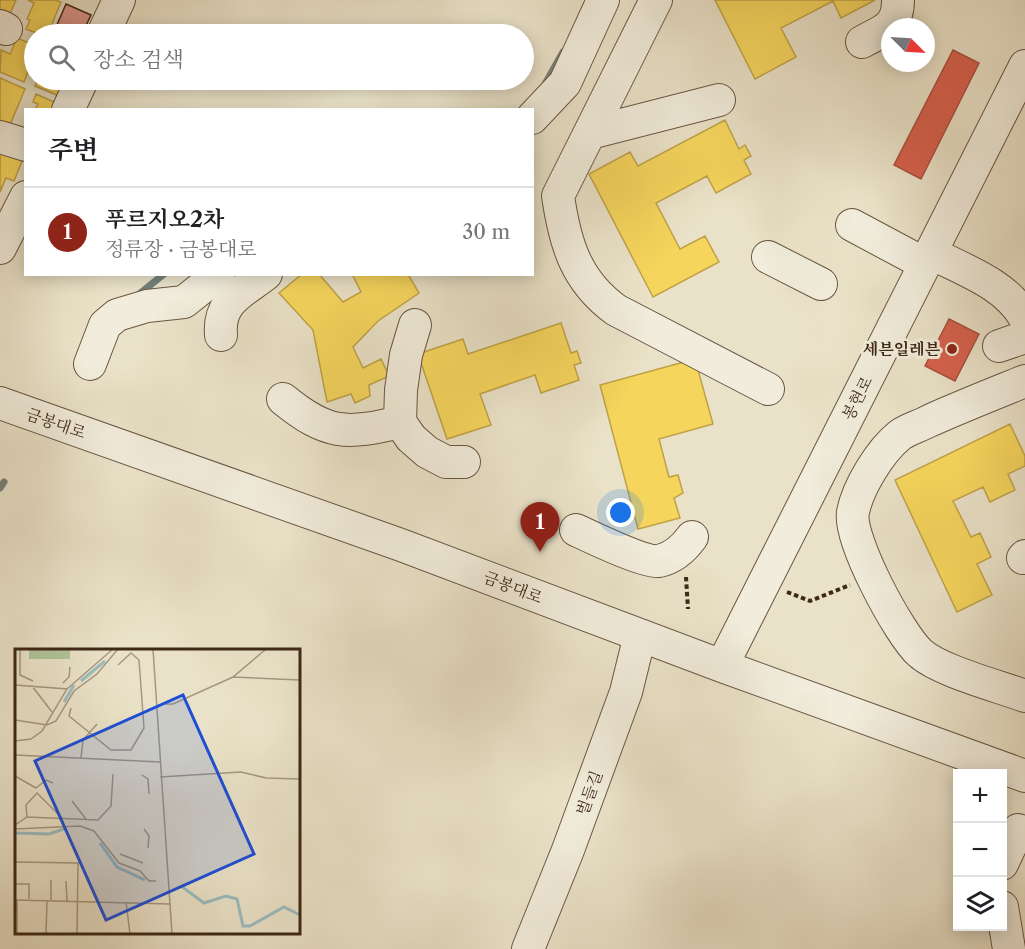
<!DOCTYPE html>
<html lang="ko">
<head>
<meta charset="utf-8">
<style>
	body { margin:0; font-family:"Libre Caslon Text","Noto Serif KR",serif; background:#f2f2f2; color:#202124 }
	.controls { position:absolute; right:18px; bottom:18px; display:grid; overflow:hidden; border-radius:0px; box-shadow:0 3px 15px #0003 }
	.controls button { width:54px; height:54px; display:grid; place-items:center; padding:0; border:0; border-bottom:2px solid #e0e0e0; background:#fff; color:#202124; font:30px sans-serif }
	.compass { position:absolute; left:881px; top:18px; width:54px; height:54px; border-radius:50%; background:#fff; box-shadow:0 3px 15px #0003; rotate:114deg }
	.you { position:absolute; left:621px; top:513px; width:21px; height:21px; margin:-15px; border:4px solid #fff; border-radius:50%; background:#1a73e8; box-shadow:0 0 0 9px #1a73e833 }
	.badge { display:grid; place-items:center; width:39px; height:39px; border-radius:50%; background:#8f2418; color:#fff; font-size:20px; font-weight:700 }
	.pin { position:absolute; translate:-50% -50px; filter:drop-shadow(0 2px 3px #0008) }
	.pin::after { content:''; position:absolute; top:32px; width:21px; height:18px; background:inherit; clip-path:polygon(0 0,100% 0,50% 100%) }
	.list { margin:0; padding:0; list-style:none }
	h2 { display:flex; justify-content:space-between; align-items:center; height:78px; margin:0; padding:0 24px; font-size:26px }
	h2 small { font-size:20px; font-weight:400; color:#757577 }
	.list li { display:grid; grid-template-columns:39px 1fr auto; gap:18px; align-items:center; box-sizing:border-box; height:90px; padding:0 24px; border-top:2px solid #e0e0e0 }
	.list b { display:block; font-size:22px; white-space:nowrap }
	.list p { margin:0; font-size:20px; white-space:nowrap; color:#757577 }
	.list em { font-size:20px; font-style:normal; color:#757577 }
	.icon { flex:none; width:33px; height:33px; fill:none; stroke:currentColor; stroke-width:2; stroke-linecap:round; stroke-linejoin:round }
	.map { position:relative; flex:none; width:1025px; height:949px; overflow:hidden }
	.search { position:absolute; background:#fff; box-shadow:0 3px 15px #0003; left:24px; top:24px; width:510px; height:66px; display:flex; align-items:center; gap:15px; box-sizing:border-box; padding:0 21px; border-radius:33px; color:#757577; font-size:22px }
	.panel { position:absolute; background:#fff; box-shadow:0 3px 15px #0003; left:24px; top:108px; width:510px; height:168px; border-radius:0px }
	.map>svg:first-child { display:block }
	.homes { fill:#f6d55c; stroke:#bfa147; stroke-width:1.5 }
	.shops { fill:#d6604d; stroke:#a84f3d; stroke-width:1.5 }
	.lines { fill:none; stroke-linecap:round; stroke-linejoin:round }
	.stream { stroke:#76817c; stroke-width:7 }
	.building { fill:#df978e; stroke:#3e2817; stroke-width:1.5 }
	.minor-casing { stroke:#695643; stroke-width:34 }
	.path { stroke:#3e2817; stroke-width:4; stroke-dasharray:4.5 3; stroke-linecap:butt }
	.minor { stroke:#f1ecdb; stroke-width:32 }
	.poi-dot { fill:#8f2418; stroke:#f1ecdb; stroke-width:2 }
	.labels { text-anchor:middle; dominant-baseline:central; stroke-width:6; stroke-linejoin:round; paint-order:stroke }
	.poi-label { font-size:16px; font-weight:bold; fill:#3e2817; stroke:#f1ecdb; text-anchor:end }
	.street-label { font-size:16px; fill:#3e2817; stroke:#f1ecdb }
	.inset-river { fill:none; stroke:#9bbcbf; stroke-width:3 }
	.inset-road { fill:none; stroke:#a59881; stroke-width:1.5 }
	.view { fill:#1d4ed8; fill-opacity:0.15; stroke:#1d4ed8; stroke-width:3 }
	.inset-edge { fill:none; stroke:#3e2817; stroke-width:3 }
</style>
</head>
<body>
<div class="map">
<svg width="1025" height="949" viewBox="0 0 1025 949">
	<rect width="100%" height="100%" fill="#eae2c8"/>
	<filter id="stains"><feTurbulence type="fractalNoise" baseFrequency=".00333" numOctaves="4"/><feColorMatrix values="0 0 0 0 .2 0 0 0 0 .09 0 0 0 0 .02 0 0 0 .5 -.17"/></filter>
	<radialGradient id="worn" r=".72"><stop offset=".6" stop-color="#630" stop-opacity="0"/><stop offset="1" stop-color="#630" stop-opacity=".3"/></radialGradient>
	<path class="homes" d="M 0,0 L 16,0 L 7,21 L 0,17 Z
		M 28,0 L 55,0 L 61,2 L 48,34 L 39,34 L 26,29 L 30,20 L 27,19 L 34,3 Z
		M 715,0 L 875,0 L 841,18 L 833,1 L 781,28 L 796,57 L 755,79 Z
		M 17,38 L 34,45 L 34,56 L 24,82 L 0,72 L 1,50 L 10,54 Z
		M 0,78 L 25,89 L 10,125 L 0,121 Z
		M 38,80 L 72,80 L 64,98 L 35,86 Z
		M 36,94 L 61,105 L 59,110 L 35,110 L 38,104 L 33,102 Z
		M 725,120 L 739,149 L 745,145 L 751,156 L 744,160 L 751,174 L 716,193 L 707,176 L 656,203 L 680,249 L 705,236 L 719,262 L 653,297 L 589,174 L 630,152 L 638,166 Z
		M 0,150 L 23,159 L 14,181 L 6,178 L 0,192 Z
		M 302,274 L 319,274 L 343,302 L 361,292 L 353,276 L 355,274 L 408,274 L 419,293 L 378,321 L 353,347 L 363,368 L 381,359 L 389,376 L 369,385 L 370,396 L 355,403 L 351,394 L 327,402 L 313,330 L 279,293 Z
		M 561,323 L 571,353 L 577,351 L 581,363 L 574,365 L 579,380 L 541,393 L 535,375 L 480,394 L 491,425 L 447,439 L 418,354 L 463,339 L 468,354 Z
		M 695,359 L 713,424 L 659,439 L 669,477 L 678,475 L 683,493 L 674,498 L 680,518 L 638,529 L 600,385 Z
		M 1010,424 L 1025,456 L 1025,466 L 1008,474 L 1015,490 L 990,502 L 983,487 L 953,501 L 971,537 L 980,533 L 991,557 L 977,564 L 992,595 L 957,612 L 895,480 Z"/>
	<path class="shops" d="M 953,50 L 979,63 L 921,179 L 894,165 Z
		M 949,319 L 979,334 L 955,381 L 925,366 Z"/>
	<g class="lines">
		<path class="stream" d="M 545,84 L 563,52
			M 138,295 L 164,274
			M 0,488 L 4,482"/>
	</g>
	<path class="building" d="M 66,4 L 91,15 L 82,34 L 53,34 Z"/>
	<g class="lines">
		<g class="minor-casing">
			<path id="minor" d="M 656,0 L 558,196 C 565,244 576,281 616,310 L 768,389
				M 0,26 L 6,29
				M 103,34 L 119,0
				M 862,42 C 883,30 898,28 898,0
				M 68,110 L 82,80
				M 532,118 L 565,83 L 603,0
				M 590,133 L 719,100
				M 0,137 L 26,145
				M 852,225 L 925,264
				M 0,248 L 26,197
				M 931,253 C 964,270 1006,284 1025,318
				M 768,257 L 821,284
				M 415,325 L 406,355 L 401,390 L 400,422 L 411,438 L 427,452 L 446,462 L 464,462
				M 221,335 C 218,301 242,293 266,274
				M 999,346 L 1025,337
				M 90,364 L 105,325 L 117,315 L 147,306 L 184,302 L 219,274
				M 1025,381 C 993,394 960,407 929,421 C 920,426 908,429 900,435 C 880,451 858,487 853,512 C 848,539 899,634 920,653 C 940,671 998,686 1025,696
				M 283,399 C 327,435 346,435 400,422
				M 0,403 L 401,545 L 722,666 L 1025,776
				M 576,530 C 591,537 645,563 659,561 C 673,558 684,548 692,537
				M 1023,558 L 1025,556
				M 722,666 L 1025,66
				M 1002,864 L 1018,830
				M 1002,907 L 1009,949
				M 528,949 L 568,850 L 626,692 L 640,635"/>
		</g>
		<path class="path" d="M 686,577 L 688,609
			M 787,592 L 810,601 L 850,585"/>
		<use href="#minor" class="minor"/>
	</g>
	<circle class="poi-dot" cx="952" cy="349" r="6"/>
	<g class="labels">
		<g class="poi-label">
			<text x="940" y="349">세븐일레븐</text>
		</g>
		<g class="street-label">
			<text transform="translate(857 398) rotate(-63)">봉현로</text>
			<text transform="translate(56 423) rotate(19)">금봉대로</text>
			<text transform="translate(513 587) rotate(21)">금봉대로</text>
			<text transform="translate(589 793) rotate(-70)">벌들길</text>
		</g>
	</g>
	<g transform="translate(15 649)">
		<rect width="285" height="285" fill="#eae2c8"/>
		<path d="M 14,0 L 55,0 L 55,10 L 14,10 Z" fill="#b1c49a"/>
		<path class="inset-river" d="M 66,32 L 90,12M 49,53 L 59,36M 0,184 L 34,185 L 49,180M 85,194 L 102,218 L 130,231M 166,237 L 189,254 L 211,247 L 222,250 L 228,277 L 235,277 L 269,258 L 285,266"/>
		<path class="inset-road" d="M 5,0 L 5,26 L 18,32M 138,0 L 157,285M 218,28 L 285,31M 48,34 L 54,28 L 55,18M 0,36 L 52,40 L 27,82 L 16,90 L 0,92M 17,37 L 37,63M 52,40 L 98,0M 150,55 L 158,55 L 218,28 L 251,0M 56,59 L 54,67 L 96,101 L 116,101 L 129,79 L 124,11 L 116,4 L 103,16M 0,71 L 32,76 L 41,72 L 59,42 L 82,25 L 103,0M 0,106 L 145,113M 66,109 L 68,91 L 82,75M 127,126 L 133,130 L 134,145M 0,127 L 21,139M 145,128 L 226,123 L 251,129 L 285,130M 21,139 L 31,131 L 38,134M 57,152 L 71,170M 12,168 L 11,156 L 22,144 L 47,169M 0,176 L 12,168 L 83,171 L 96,157 L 98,125M 0,180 L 65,177 L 79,182 L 104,214 L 125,222 L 134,232 L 141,232M 129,180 L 134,187 L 133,199M 105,205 L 128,214M 0,213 L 63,214 L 62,285M 36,231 L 36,251M 51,232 L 52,252M 0,235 L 14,235 L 14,250M 0,251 L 155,255M 2,251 L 2,285M 111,253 L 115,285M 31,285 L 32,251"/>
		<path class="view" d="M 168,46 L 239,205 L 91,271 L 20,112 Z"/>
		<rect width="285" height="285" class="inset-edge"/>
	</g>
	<rect width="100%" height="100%" filter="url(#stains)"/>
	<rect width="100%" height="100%" fill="url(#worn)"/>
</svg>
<div class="controls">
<button>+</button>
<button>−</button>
<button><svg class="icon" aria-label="layers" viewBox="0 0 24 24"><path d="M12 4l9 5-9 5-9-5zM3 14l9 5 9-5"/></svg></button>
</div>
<svg class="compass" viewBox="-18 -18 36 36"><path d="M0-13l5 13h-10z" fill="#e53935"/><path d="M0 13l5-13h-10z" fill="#757577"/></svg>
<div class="you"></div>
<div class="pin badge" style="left:540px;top:552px">1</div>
<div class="search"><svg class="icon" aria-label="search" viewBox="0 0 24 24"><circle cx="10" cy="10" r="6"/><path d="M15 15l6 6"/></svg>장소 검색</div>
<section class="panel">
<h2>주변<small></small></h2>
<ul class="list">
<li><span class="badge">1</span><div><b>푸르지오2차</b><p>정류장 · 금봉대로</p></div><em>30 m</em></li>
</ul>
</section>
</div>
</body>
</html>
